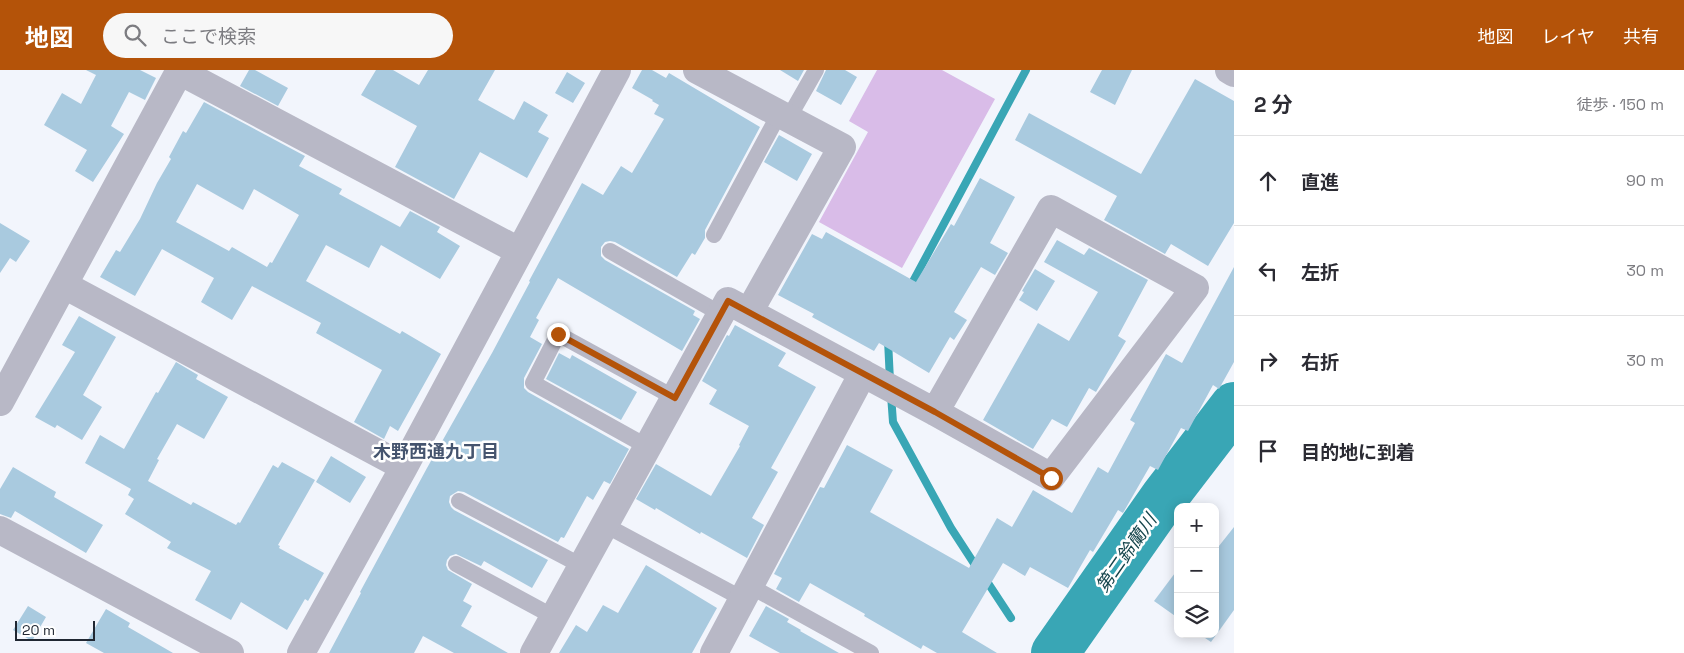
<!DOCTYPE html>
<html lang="ja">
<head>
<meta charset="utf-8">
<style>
	body { margin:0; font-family:"Space Grotesk","Noto Sans JP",sans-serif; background:#f7f7f7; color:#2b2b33 }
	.controls { position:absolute; right:15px; bottom:15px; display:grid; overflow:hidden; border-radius:10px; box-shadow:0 2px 12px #0003 }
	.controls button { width:45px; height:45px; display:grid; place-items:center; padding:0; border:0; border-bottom:1px solid #e1e1e2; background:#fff; color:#2b2b33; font:25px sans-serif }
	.scale { position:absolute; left:15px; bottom:12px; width:80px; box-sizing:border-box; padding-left:5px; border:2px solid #202732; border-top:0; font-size:14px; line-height:18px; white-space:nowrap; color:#202732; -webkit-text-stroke:4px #fff; paint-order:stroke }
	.stop { position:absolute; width:15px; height:15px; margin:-11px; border:4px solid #b45309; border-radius:50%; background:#fff }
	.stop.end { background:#b45309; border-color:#fff; box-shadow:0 1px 5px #0008 }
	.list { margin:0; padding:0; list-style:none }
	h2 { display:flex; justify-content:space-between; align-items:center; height:65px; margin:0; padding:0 20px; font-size:21px }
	h2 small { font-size:16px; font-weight:400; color:#7c7c81 }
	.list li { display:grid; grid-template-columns:32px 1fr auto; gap:15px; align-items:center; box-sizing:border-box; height:90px; padding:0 20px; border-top:1px solid #e1e1e2 }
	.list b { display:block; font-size:19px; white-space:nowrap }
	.list em { font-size:16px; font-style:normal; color:#7c7c81 }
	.icon { flex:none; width:28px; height:28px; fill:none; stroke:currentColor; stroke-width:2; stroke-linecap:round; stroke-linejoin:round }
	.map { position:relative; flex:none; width:1234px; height:583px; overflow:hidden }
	header { display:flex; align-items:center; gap:30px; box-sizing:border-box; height:70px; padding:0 25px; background:#b45309; color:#fff }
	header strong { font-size:24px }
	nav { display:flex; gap:28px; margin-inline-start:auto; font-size:18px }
	.search { width:350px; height:45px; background:#f7f7f7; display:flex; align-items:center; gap:12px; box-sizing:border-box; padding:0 18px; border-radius:28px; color:#7c7c81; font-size:19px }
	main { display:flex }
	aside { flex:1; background:#fff }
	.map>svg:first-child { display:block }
	.green { fill:#d9bce8 }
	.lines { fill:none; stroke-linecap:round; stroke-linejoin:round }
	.stream { stroke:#39a6b5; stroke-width:8 }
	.river { stroke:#39a6b5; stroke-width:48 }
	.building { fill:#a9cadf; fill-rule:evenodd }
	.service { stroke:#b8b8c6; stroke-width:16 }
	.minor { stroke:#b8b8c6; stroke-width:28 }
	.route { stroke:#b45309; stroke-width:6 }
	.labels { text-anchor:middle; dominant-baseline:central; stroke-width:5; stroke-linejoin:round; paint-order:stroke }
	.neighbourhood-label { font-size:18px; font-weight:bold; fill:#45546e; stroke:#fff }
	.water-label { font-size:18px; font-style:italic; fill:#15454c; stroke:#fff }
</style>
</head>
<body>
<header>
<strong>地図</strong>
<div class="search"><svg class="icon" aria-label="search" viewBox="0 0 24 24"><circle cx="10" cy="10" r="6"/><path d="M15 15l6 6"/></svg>ここで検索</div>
<nav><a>地図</a><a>レイヤ</a><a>共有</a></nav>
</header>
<main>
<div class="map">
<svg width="1234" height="583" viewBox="0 0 1234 583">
	<rect width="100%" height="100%" fill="#f2f5fc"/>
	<path class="green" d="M 877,0 L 942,0 L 995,29 L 902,198 L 819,152 L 868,62 L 849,51 Z"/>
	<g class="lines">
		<path class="stream" d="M 909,219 L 1026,0
			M 888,270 L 890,311
			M 891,325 L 893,352 L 951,458 L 977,498
			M 984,507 L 1011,548
			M 1044,579 L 1052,583"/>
		<path class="river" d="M 1055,583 L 1165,426 L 1234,336"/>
	</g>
	<path class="building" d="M 86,0 L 140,0 L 156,8 L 145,30 L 129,22 L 111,56 L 124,64 L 93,112 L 75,101 L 87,80 L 44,55 L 62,23 L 81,34 L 96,5 Z
		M 249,0 L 255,0 L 288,18 L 278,36 L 240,16 Z
		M 376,0 L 393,0 L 419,15 L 428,0 L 495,0 L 478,30 L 514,50 L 524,31 L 548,45 L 538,62 L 549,68 L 527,108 L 480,82 L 454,129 L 395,97 L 417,56 L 361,25 Z
		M 642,0 L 652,0 L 666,8 L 669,3 L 760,57 L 705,160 L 705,168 L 695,185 L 692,183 L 677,207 L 615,172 L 610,171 L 605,172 L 601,177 L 601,186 L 605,190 L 695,241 L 693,245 L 700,249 L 682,281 L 558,208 L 536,248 L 539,250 L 530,267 L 542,274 L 524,308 L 524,318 L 528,322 L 629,379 L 610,414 L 604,411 L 593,430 L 587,426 L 564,468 L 561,467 L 558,472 L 464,422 L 458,421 L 450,426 L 449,432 L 451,437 L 454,440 L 548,490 L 532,518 L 484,491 L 481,496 L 456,484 L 450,486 L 447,490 L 446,495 L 448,500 L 472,514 L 463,531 L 472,536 L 461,556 L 508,583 L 454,583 L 423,566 L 414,583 L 329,583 L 361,523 L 360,522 L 427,398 L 492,283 L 530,212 L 529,211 L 582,113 L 603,125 L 621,96 L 632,103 L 664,49 L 654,44 L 659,35 L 652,31 L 653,30 L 632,18 Z
		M 780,0 L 804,0 L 798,11 Z
		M 826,0 L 845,0 L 857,7 L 841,35 L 816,21 Z
		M 1102,0 L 1132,0 L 1115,35 L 1090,22 Z
		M 567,2 L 585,13 L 573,33 L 555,23 Z
		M 1195,9 L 1234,31 L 1234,153 L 1208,196 L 1171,174 L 1165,184 L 1104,150 L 1117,126 L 1015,70 L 1029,43 L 1141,104 Z
		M 204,32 L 305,86 L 299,96 L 342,119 L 339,124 L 400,157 L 410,141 L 440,157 L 437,162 L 460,176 L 440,209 L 381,175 L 369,198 L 326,175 L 306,211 L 400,264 L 402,261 L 441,284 L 398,361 L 390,356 L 384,369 L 354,352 L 382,300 L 316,263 L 321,253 L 252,216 L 232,250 L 201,232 L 214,208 L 162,179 L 135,226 L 100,207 L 116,180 L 120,182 L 140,149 L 157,113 L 171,89 L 169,87 L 183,61 L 186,63 ZM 197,114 L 243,140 L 254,119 L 299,145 L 272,193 L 270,192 L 267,197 L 232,177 L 229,181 L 176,152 Z
		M 779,65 L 812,84 L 797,111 L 764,92 Z
		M 980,108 L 1015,127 L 990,173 L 1008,183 L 995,205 L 981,197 L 954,242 L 967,250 L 954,270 L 950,267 L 929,303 L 879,273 L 874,281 L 812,247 L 814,244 L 778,225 L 812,164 L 822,169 L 826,162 L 916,212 L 951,154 L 954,156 Z
		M 0,153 L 30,171 L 16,192 L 10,188 L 0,203 Z
		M 1057,170 L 1084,185 L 1089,178 L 1148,210 L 1118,266 L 1126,271 L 1096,322 L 1089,318 L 1067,357 L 1052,349 L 1033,379 L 983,350 L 1038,253 L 1069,271 L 1098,222 L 1044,192 Z
		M 1234,197 L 1234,292 L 1219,319 L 1213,315 L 1188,361 L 1181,358 L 1158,400 L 1150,396 L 1123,443 L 1118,440 L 1093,482 L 1090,480 L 1068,518 L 1030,497 L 1025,506 L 1003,493 L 962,562 L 997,583 L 937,583 L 923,575 L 921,579 L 864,546 L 865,544 L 810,513 L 799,532 L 776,519 L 782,508 L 774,504 L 820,417 L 824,418 L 847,375 L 893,400 L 870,442 L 969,498 L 997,448 L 1012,457 L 1033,420 L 1072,443 L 1098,397 L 1108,403 L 1135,353 L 1130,350 L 1166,284 L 1182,293 Z
		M 1035,199 L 1055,211 L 1037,241 L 1019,230 L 1024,222 L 1022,221 Z
		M 79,246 L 116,267 L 83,325 L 102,337 L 82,370 L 57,355 L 55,358 L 35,347 L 75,282 L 62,275 Z
		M 735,255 L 786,283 L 778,296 L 816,317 L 771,398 L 778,402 L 752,448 L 764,455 L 747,488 L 701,462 L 700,464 L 656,438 L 655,440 L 636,429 L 656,394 L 711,426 L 740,376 L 739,375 L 749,356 L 709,334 L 717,320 L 702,311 L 727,265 L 729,266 Z
		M 559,283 L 570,289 L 572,285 L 637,322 L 621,350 L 546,309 Z
		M 176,292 L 198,305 L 196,309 L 228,327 L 204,369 L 177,354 L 157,389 L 159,390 L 148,411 L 191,435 L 193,432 L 236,455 L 238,452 L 240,453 L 273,395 L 278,398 L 282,392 L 315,410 L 278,475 L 280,476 L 279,478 L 324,503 L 308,531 L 305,529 L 287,560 L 241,532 L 231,550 L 195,530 L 211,501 L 167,478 L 171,472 L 125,444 L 134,429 L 128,425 L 131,419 L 85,393 L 100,365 L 124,379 L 156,322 L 158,323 Z
		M 331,386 L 366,407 L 350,433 L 316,412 Z
		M 13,397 L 56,422 L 54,427 L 103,455 L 86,483 L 15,441 L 11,448 L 0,444 L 0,419 Z
		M 1234,457 L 1234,540 L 1211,572 L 1199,564 L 1215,564 L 1215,481 Z
		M 646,495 L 717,538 L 692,583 L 559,583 L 576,555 L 587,562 L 603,535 L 618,543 Z
		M 1178,499 L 1178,548 L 1154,531 Z
		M 28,536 L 46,547 L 32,571 L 13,560 Z
		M 766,536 L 789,549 L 787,552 L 801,560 L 800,561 L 839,583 L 780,583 L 749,566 Z
		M 106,539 L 130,553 L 128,557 L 173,583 L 104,583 L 86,573 Z"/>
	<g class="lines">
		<path class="service" d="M 788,49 L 816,0
			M 714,165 L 779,44
			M 610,181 L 721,244
			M 648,377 L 533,313 L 558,264 L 675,328
			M 459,431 L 582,496
			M 605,455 L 743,529
			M 456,494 L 554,547
			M 750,516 L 871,583"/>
		<path class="minor" d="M 697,0 L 842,77 L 749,242
			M 1229,0 L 1234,3
			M 179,1 L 519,181
			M 64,215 L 404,397
			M 0,332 L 180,0
			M 0,460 L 230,583
			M 301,583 L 404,397 L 617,0
			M 534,583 L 728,231 L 935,342 L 1051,407 L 1195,218 L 1051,139 L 935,342
			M 714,583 L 863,303"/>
	</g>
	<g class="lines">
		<path class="route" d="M 558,264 L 675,328 L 728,231 L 935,342 L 1051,408"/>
	</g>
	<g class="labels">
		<g class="neighbourhood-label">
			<text x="436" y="381">木野西通九丁目</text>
		</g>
		<g class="water-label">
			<text transform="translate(1126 483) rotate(-55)">第二鈴蘭川</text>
		</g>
	</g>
</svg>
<div class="controls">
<button>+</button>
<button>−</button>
<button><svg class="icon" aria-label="layers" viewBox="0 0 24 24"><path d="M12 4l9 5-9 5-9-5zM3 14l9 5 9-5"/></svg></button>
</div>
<div class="scale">20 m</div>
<div class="stop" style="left:1051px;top:408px"></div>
<div class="stop end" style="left:558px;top:264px"></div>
</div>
<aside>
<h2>2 分<small>徒歩 · 150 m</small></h2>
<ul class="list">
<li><svg class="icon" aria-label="ahead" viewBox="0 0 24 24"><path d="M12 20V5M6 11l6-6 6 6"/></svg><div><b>直進</b></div><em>90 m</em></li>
<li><svg class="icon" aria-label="left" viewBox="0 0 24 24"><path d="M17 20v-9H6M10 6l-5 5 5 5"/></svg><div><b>左折</b></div><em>30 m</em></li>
<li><svg class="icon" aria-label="right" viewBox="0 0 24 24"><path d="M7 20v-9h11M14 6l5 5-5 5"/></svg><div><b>右折</b></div><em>30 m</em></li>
<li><svg class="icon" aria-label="arrive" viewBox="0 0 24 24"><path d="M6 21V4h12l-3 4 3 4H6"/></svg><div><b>目的地に到着</b></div></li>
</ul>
</aside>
</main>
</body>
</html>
